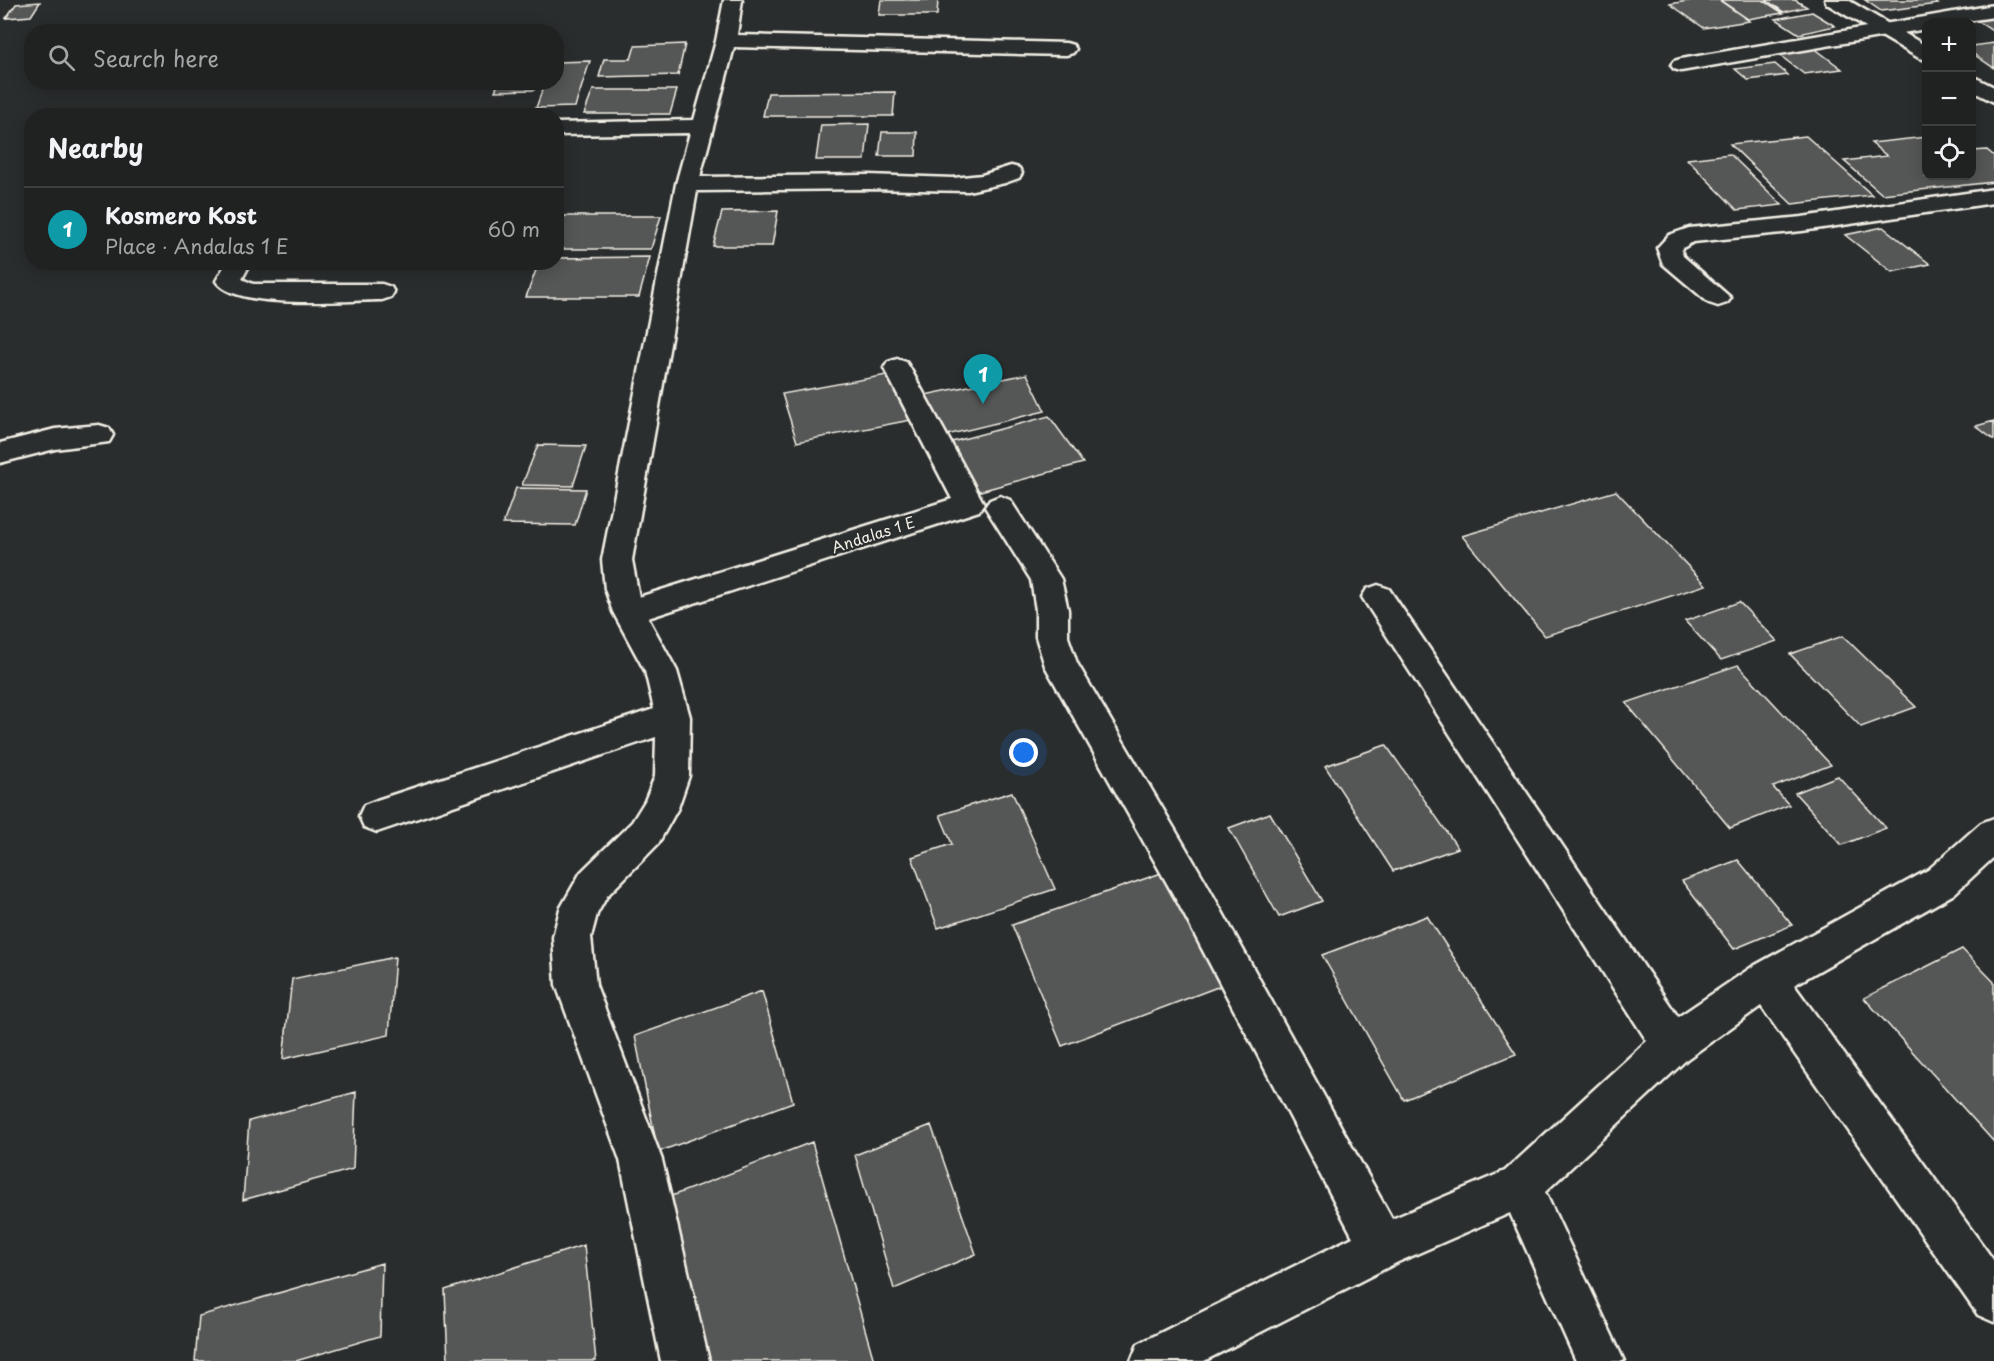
<!DOCTYPE html>
<html lang="en">
<head>
<meta charset="utf-8">
<style>
	body { margin:0; font-family:"Playpen Sans",sans-serif; background:#282a2a; color:#f1f3f6 }
	.controls { position:absolute; right:18px; top:18px; display:grid; overflow:hidden; border-radius:12px; box-shadow:0 3px 15px #0003 }
	.controls button { width:54px; height:54px; display:grid; place-items:center; padding:0; border:0; border-bottom:2px solid #3d3f40; background:#202222; color:#f1f3f6; font:30px sans-serif }
	.you { position:absolute; left:1024px; top:753px; width:21px; height:21px; margin:-15px; border:4px solid #fff; border-radius:50%; background:#1a73e8; box-shadow:0 0 0 9px #1a73e833 }
	.badge { display:grid; place-items:center; width:39px; height:39px; border-radius:50%; background:#8c9099; color:#fff; font-size:20px; font-weight:700 }
	.pin { position:absolute; translate:-50% -50px; filter:drop-shadow(0 2px 3px #0008) }
	.pin::after { content:''; position:absolute; top:32px; width:21px; height:18px; background:inherit; clip-path:polygon(0 0,100% 0,50% 100%) }
	.list { margin:0; padding:0; list-style:none }
	h2 { display:flex; justify-content:space-between; align-items:center; height:78px; margin:0; padding:0 24px; font-size:26px }
	h2 small { font-size:20px; font-weight:400; color:#a2a4a5 }
	.list li { display:grid; grid-template-columns:39px 1fr auto; gap:18px; align-items:center; box-sizing:border-box; height:84px; padding:0 24px; border-top:2px solid #3d3f40 }
	.list b { display:block; font-size:22px; white-space:nowrap }
	.list p { margin:0; font-size:20px; white-space:nowrap; color:#a2a4a5 }
	.list em { font-size:20px; font-style:normal; color:#a2a4a5 }
	.icon { flex:none; width:33px; height:33px; fill:none; stroke:currentColor; stroke-width:2; stroke-linecap:round; stroke-linejoin:round }
	.map { position:relative; flex:none; width:1994px; height:1361px; overflow:hidden }
	.search { position:absolute; background:#202222; box-shadow:0 3px 15px #0003; left:24px; top:24px; width:540px; height:66px; display:flex; align-items:center; gap:15px; box-sizing:border-box; padding:0 21px; border-radius:24px; color:#a2a4a5; font-size:22px }
	.panel { position:absolute; background:#202222; box-shadow:0 3px 15px #0003; left:24px; top:108px; width:540px; height:162px; border-radius:24px }
	.map>svg:first-child { display:block }
	.building { fill:#555756; stroke:#f4f1e8; stroke-width:1.5 }
	.lines { fill:none; stroke-linecap:round; stroke-linejoin:round }
	.minor-casing { stroke:#f4f1e8; stroke-width:5 }
	.major-casing { stroke:#f4f1e8; stroke-width:5 }
	.minor { fill:#2a2d2e; fill-rule:evenodd }
	.major { fill:#2a2d2e; fill-rule:evenodd }
	.labels { text-anchor:middle; dominant-baseline:central; stroke-width:4.5; stroke-linejoin:round; paint-order:stroke }
	.street-label { font-size:15px; fill:#f4f1e8; stroke:#2a2d2e }
</style>
</head>
<body>
<div class="map">
<svg width="1994" height="1361" viewBox="0 0 1994 1361">
	<rect width="100%" height="100%" fill="#2a2d2e"/>
	<filter id="ink" filterUnits="userSpaceOnUse"><feTurbulence type="fractalNoise" baseFrequency=".0167" numOctaves="2"/><feDisplacementMap in="SourceGraphic" scale="12" xChannelSelector="R" yChannelSelector="G"/><feConvolveMatrix kernelMatrix="1 2 1 2 8 2 1 2 1" color-interpolation-filters="sRGB"/></filter>
	<g filter="url(#ink)">
		<path class="building" d="M 881,0 L 938,0 L 937,15 L 879,15 Z
			M 1693,0 L 1719,0 L 1749,21 L 1704,28 L 1670,4 Z
			M 1720,0 L 1763,0 L 1783,13 L 1748,19 Z
			M 1766,0 L 1795,0 L 1807,7 L 1784,12 Z
			M 1865,0 L 1932,0 L 1938,4 L 1881,11 Z
			M 40,2 L 31,16 L 6,18 L 16,4 Z
			M 1812,12 L 1835,26 L 1799,34 L 1776,19 Z
			M 1994,15 L 1994,32 L 1973,18 Z
			M 1994,43 L 1994,68 L 1972,53 L 1972,46 Z
			M 685,44 L 678,75 L 599,77 L 604,59 L 631,59 L 635,46 Z
			M 1810,45 L 1842,69 L 1804,74 L 1773,50 Z
			M 590,61 L 575,107 L 536,108 L 545,82 L 556,82 L 556,62 Z
			M 1775,64 L 1788,75 L 1748,80 L 1735,69 Z
			M 499,82 L 537,82 L 534,90 L 495,91 Z
			M 593,90 L 677,90 L 670,114 L 584,114 Z
			M 895,92 L 893,116 L 763,116 L 768,93 Z
			M 869,124 L 865,160 L 816,160 L 821,125 Z
			M 882,132 L 917,132 L 916,156 L 879,156 Z
			M 1806,136 L 1872,195 L 1792,204 L 1730,144 Z
			M 1926,137 L 1926,176 L 1972,176 L 1972,151 L 1987,150 L 1994,156 L 1994,182 L 1882,194 L 1844,161 L 1887,156 L 1871,143 Z
			M 1730,154 L 1782,205 L 1737,210 L 1687,159 Z
			M 778,211 L 772,246 L 713,246 L 722,212 Z
			M 557,216 L 661,216 L 651,249 L 556,249 Z
			M 1883,227 L 1930,264 L 1892,272 L 1845,235 Z
			M 650,257 L 639,297 L 526,297 L 539,262 L 556,262 L 556,258 Z
			M 892,374 L 911,420 L 797,442 L 782,394 Z
			M 1027,374 L 1045,411 L 943,436 L 920,396 Z
			M 1049,416 L 1083,463 L 973,493 L 948,443 Z
			M 1994,421 L 1994,440 L 1976,426 Z
			M 538,445 L 586,446 L 573,486 L 522,485 Z
			M 516,488 L 586,489 L 575,525 L 503,524 Z
			M 1616,491 L 1706,585 L 1545,636 L 1462,536 Z
			M 1739,602 L 1777,641 L 1721,660 L 1685,621 Z
			M 1843,636 L 1916,707 L 1861,727 L 1790,654 Z
			M 1738,665 L 1831,765 L 1773,787 L 1789,805 L 1730,828 L 1626,703 Z
			M 1386,745 L 1458,848 L 1393,871 L 1325,766 Z
			M 1838,776 L 1886,828 L 1842,845 L 1795,793 Z
			M 1012,792 L 1055,889 L 938,928 L 912,857 L 952,844 L 940,815 Z
			M 1270,813 L 1322,901 L 1279,917 L 1229,828 Z
			M 1738,860 L 1792,925 L 1734,949 L 1682,881 Z
			M 1170,870 L 1228,983 L 1062,1046 L 1012,925 Z
			M 1427,916 L 1516,1054 L 1404,1100 L 1322,955 Z
			M 1962,949 L 1994,982 L 1994,1142 L 1864,998 Z
			M 395,957 L 389,1035 L 283,1059 L 292,979 Z
			M 762,991 L 793,1102 L 658,1152 L 635,1036 Z
			M 356,1092 L 353,1169 L 243,1200 L 249,1121 Z
			M 931,1125 L 976,1254 L 894,1289 L 855,1155 Z
			M 812,1142 L 874,1361 L 693,1361 L 661,1200 Z
			M 584,1245 L 596,1361 L 448,1361 L 445,1290 Z
			M 382,1263 L 380,1336 L 296,1361 L 195,1361 L 199,1316 Z"/>
		<g class="lines">
			<g class="minor-casing">
				<path id="minor" d="M 724,0 L 742,0 L 737,35 L 1066,43 L 1073,45 L 1076,49 L 1073,53 L 1066,55 L 734,47 L 700,177 L 868,175 L 953,178 L 982,175 L 1011,166 L 1019,168 L 1022,173 L 1019,178 L 1005,183 L 968,191 L 868,189 L 697,191 L 632,560 L 639,597 L 952,499 L 884,368 L 888,362 L 897,359 L 906,362 L 910,368 L 984,504 L 979,511 L 648,618 L 677,671 L 690,717 L 689,776 L 678,808 L 658,844 L 607,896 L 597,914 L 591,937 L 596,985 L 662,1160 L 709,1361 L 661,1361 L 620,1160 L 556,985 L 553,937 L 560,909 L 581,872 L 632,822 L 645,801 L 655,776 L 656,737 L 377,832 L 364,827 L 359,816 L 364,805 L 377,800 L 654,709 L 645,671 L 613,612 L 605,589 L 602,560 L 676,184 L 690,133 L 556,135 L 556,123 L 694,120 L 716,41 Z
					M 1994,5 L 1994,17 L 1960,22 L 1926,22 L 1926,29 L 1681,71 L 1674,69 L 1671,65 L 1674,61 L 1681,59 Z
					M 1994,189 L 1994,203 L 1802,231 L 1693,242 L 1681,249 L 1683,256 L 1731,298 L 1727,303 L 1718,306 L 1709,303 L 1663,264 L 1657,248 L 1669,235 L 1689,228 L 1802,217 Z
					M 227,262 L 251,262 L 242,279 L 253,284 L 382,284 L 391,287 L 394,292 L 391,297 L 382,300 C 347,300 236,311 216,281 Z
					M 99,425 L 109,428 L 113,435 L 109,442 L 55,449 L 0,463 L 0,443 L 55,429 Z
					M 1000,496 L 1010,500 L 1061,579 L 1068,610 L 1068,637 L 1077,663 L 1204,879 L 1392,1219 L 1505,1171 L 1647,1041 L 1367,605 L 1362,597 L 1367,589 L 1378,585 L 1389,589 L 1678,1017 L 1752,967 L 1928,870 L 1981,823 L 1994,818 L 1994,857 L 1954,894 L 1794,985 L 1994,1261 L 1994,1322 L 1978,1315 L 1761,1006 L 1687,1059 L 1545,1192 L 1624,1361 L 1576,1361 L 1510,1213 L 1398,1262 L 1204,1361 L 1131,1361 L 1138,1344 L 1353,1237 L 1178,903 L 1045,666 L 1036,637 L 1036,610 L 1031,580 L 985,507 L 990,500 Z"/>
			</g>
			<g class="major-casing">
				<path id="major" d="M 1825,0 L 1848,0 L 1926,46 L 1926,60 L 1919,58 L 1827,4 Z
					M 1972,76 L 1994,87 L 1994,102 L 1972,91 Z"/>
			</g>
			<use href="#minor" class="minor"/>
			<use href="#major" class="major"/>
		</g>
	</g>
	<g class="labels">
		<g class="street-label">
			<text transform="translate(873 534) rotate(-18)">Andalas 1 E</text>
		</g>
	</g>
</svg>
<div class="controls">
<button>+</button>
<button>−</button>
<button><svg class="icon" aria-label="locate" viewBox="0 0 24 24"><circle cx="12" cy="12" r="6"/><path d="M12 2v4M12 18v4M2 12h4M18 12h4"/></svg></button>
</div>
<div class="you"></div>
<div class="pin badge" style="left:983px;top:404px;background:#0f9aa8">1</div>
<div class="search"><svg class="icon" aria-label="search" viewBox="0 0 24 24"><circle cx="10" cy="10" r="6"/><path d="M15 15l6 6"/></svg>Search here</div>
<section class="panel">
<h2>Nearby<small></small></h2>
<ul class="list">
<li><span class="badge" style="background:#0f9aa8">1</span><div><b>Kosmero Kost</b><p>Place · Andalas 1 E</p></div><em>60 m</em></li>
</ul>
</section>
</div>
</body>
</html>
